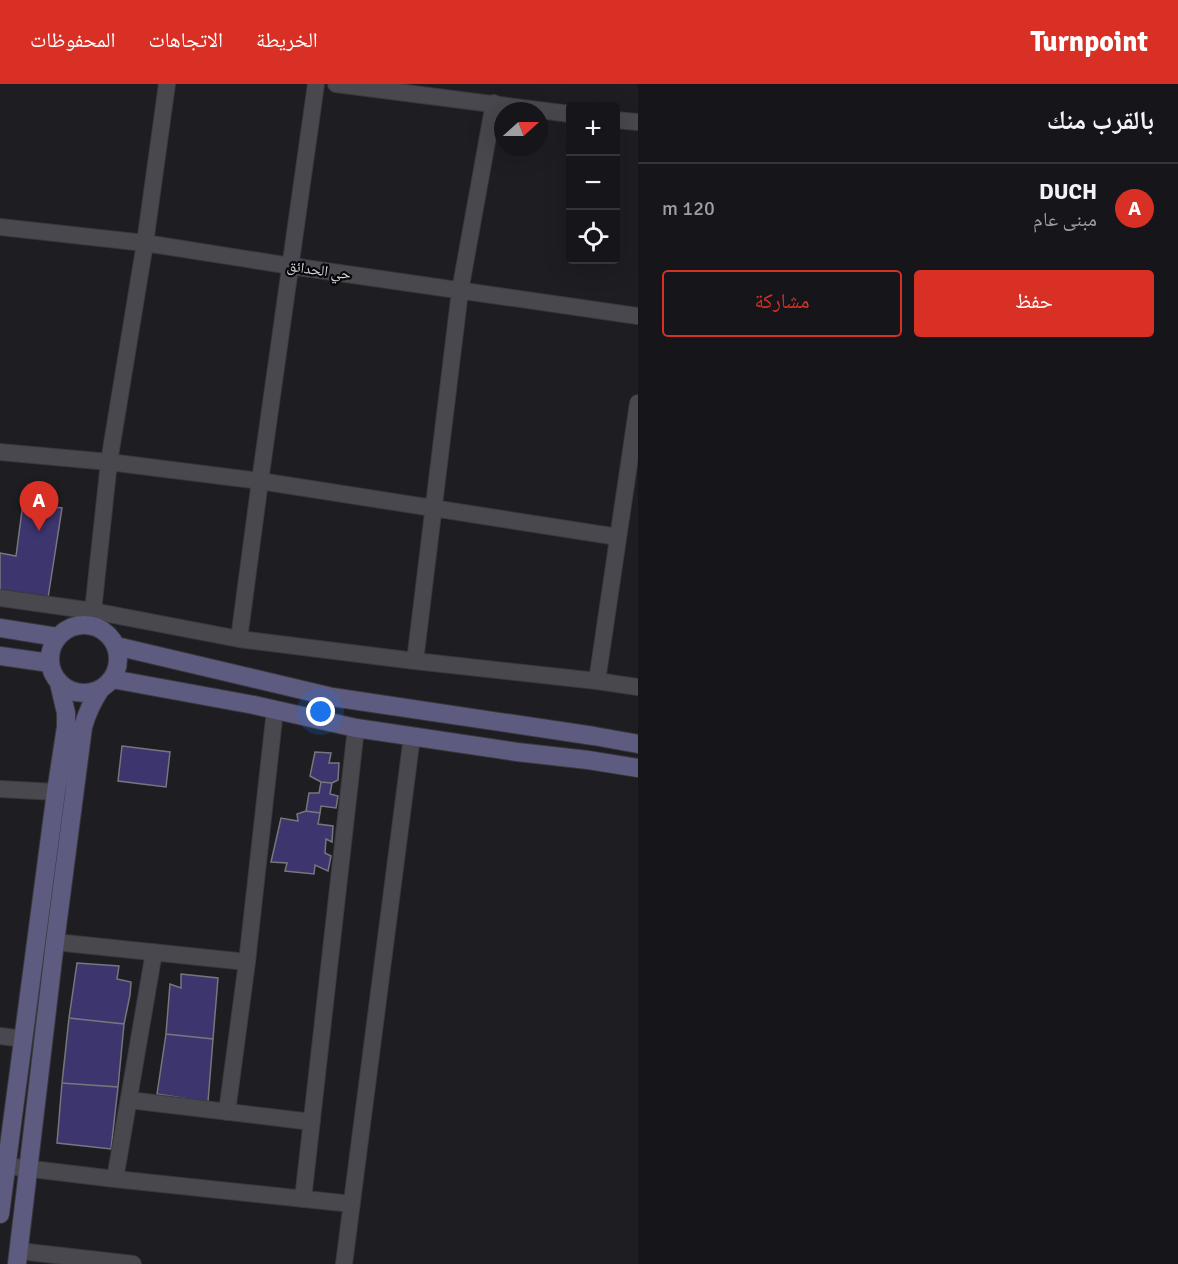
<!DOCTYPE html>
<html lang="ar">
<head>
<meta charset="utf-8">
<style>
	body { margin:0; font-family:Signika,"Noto Naskh Arabic",sans-serif; background:#1f1f23; color:#f1f3f6; direction:rtl }
	.controls { position:absolute; right:18px; top:18px; display:grid; overflow:hidden; border-radius:6px; box-shadow:0 6px 24px #0002 }
	.controls button { width:54px; height:54px; display:grid; place-items:center; padding:0; border:0; border-bottom:2px solid #353539; background:#16161a; color:#f1f3f6; font:30px sans-serif }
	.compass { position:absolute; left:494px; top:18px; width:54px; height:54px; border-radius:50%; background:#16161a; box-shadow:0 6px 24px #0002; rotate:69deg }
	.you { position:absolute; left:321px; top:628px; width:21px; height:21px; margin:-15px; border:4px solid #fff; border-radius:50%; background:#1a73e8; box-shadow:0 0 0 9px #1a73e833 }
	.badge { display:grid; place-items:center; width:39px; height:39px; border-radius:50%; background:#d93025; color:#fff; font-size:20px; font-weight:700 }
	.pin { position:absolute; translate:-50% -50px; filter:drop-shadow(0 2px 3px #0008) }
	.pin::after { content:''; position:absolute; top:32px; width:21px; height:18px; background:inherit; clip-path:polygon(0 0,100% 0,50% 100%) }
	.list { margin:0; padding:0; list-style:none }
	h2 { display:flex; justify-content:space-between; align-items:center; height:78px; margin:0; padding:0 24px; font-size:26px }
	h2 small { font-size:20px; font-weight:400; color:#9e9fa2 }
	.list li { display:grid; grid-template-columns:39px 1fr auto; gap:18px; align-items:center; box-sizing:border-box; height:90px; padding:0 24px; border-top:2px solid #353539 }
	.list b { display:block; font-size:22px; white-space:nowrap }
	.list p { margin:0; font-size:20px; white-space:nowrap; color:#9e9fa2 }
	.list em { font-size:20px; font-style:normal; color:#9e9fa2 }
	.actions { display:flex; gap:12px; padding:18px 24px }
	.actions a { flex:1; padding:14px 0; border:2px solid #d93025; border-radius:6px; text-align:center; font-size:21px; color:#d93025 }
	.actions .main { background:#d93025; color:#fff }
	.icon { flex:none; width:33px; height:33px; fill:none; stroke:currentColor; stroke-width:2; stroke-linecap:round; stroke-linejoin:round }
	.map { position:relative; flex:none; width:638px; height:1180px; overflow:hidden; direction:ltr }
	header { display:flex; align-items:center; gap:36px; box-sizing:border-box; height:84px; padding:0 30px; background:#d93025; color:#fff }
	header strong { font-size:28px }
	nav { display:flex; gap:33px; margin-inline-start:auto; font-size:21px }
	main { display:flex }
	aside { flex:1; background:#16161a }
	.map>svg:first-child { display:block }
	.building { fill:#3c356e; stroke:#76767c; stroke-width:1.5 }
	.lines { fill:none; stroke-linecap:round; stroke-linejoin:round }
	.street-casing { stroke:#39393d; stroke-width:18 }
	.secondary-casing { stroke:#39393d; stroke-width:20 }
	.street { stroke:#48484e; stroke-width:16 }
	.secondary { stroke:#5e5b81; stroke-width:18 }
	.labels { text-anchor:middle; dominant-baseline:central; stroke-width:4.5; stroke-linejoin:round; paint-order:stroke }
	.street-label { font-size:15px; fill:#d6d6da; stroke:#08080a }
</style>
</head>
<body>
<header>
<strong>Turnpoint</strong>
<nav><a>الخريطة</a><a>الاتجاهات</a><a>المحفوظات</a></nav>
</header>
<main>
<aside>
<h2>بالقرب منك<small></small></h2>
<ul class="list">
<li><span class="badge">A</span><div><b>DUCH</b><p>مبنى عام</p></div><em>120 m</em></li>
</ul>
<div class="actions"><a class="main">حفظ</a><a>مشاركة</a></div>
</aside>
<div class="map">
<svg width="638" height="1180" viewBox="0 0 638 1180">
	<rect width="100%" height="100%" fill="#1d1d22"/>
	<path class="building" d="M 23,419 L 62,424 L 48,514 L 0,507 L 0,469 L 16,472 Z
		M 122,662 L 170,668 L 166,703 L 118,697 Z
		M 315,668 L 331,669 L 329,679 L 339,679 L 338,696 L 332,699 L 321,698 L 310,692 Z
		M 321,698 L 332,699 L 330,710 L 338,712 L 336,724 L 321,722 L 320,729 L 306,727 L 309,709 L 319,709 Z
		M 306,727 L 320,729 L 318,740 L 333,742 L 332,758 L 326,755 L 325,769 L 331,772 L 328,787 L 315,781 L 314,790 L 285,787 L 287,779 L 271,778 L 281,734 L 298,737 L 297,730 Z
		M 77,879 L 119,882 L 117,895 L 131,898 L 130,911 L 124,940 L 69,934 Z
		M 181,890 L 218,894 L 213,955 L 166,950 L 170,900 L 181,904 Z
		M 69,934 L 124,940 L 118,1003 L 62,999 Z
		M 166,950 L 213,955 L 208,1018 L 157,1010 Z
		M 62,999 L 118,1003 L 111,1065 L 57,1059 Z"/>
	<g class="lines">
		<g class="street-casing">
			<path id="street" d="M 336,0 L 570,30
				M 616,36 L 638,38
				M 0,143 L 145,159 L 291,182 L 638,232
				M 0,368 L 109,378 L 260,397 L 618,453
				M 0,514 L 93,527 L 239,555 L 415,577 L 597,597 L 638,603
				M 93,541 L 93,527 L 109,378 L 145,159 L 167,0
				M 239,555 L 260,397 L 316,0
				M 415,577 L 460,207 L 494,19
				M 597,597 L 638,319
				M 0,705 L 56,708
				M 55,858 L 247,878
				M 0,952 L 23,955
				M 129,1016 L 312,1038
				M 227,1028 L 247,878 L 275,626
				M 7,1082 L 115,1095 L 352,1120
				M 115,1095 L 154,868
				M 303,1115 L 356,644
				M 19,1167 L 133,1180
				M 344,1180 L 412,652"/>
		</g>
		<g class="secondary-casing">
			<path id="secondary" d="M50 575a34 34 0 1 1 68 0a34 34 0 1 1-68 0Z
				M 0,544 L 57,553
				M 116,562 L 332,613 L 594,652 L 638,660
				M 0,572 L 50,579
				M 112,595 L 254,621 L 356,644 L 517,668 L 588,676 L 638,684
				M 0,1130 L 56,708 L 66,643 L 66,629 L 59,599
				M 17,1180 L 55,858 L 83,643 C 87,629 92,618 100,606"/>
		</g>
		<use href="#street" class="street"/>
		<use href="#secondary" class="secondary"/>
	</g>
	<g class="labels">
		<g class="street-label">
			<text transform="translate(319 186) rotate(8)">حي الحدائق</text>
		</g>
	</g>
</svg>
<div class="controls">
<button>+</button>
<button>−</button>
<button><svg class="icon" aria-label="locate" viewBox="0 0 24 24"><circle cx="12" cy="12" r="6"/><path d="M12 2v4M12 18v4M2 12h4M18 12h4"/></svg></button>
</div>
<svg class="compass" viewBox="-18 -18 36 36"><path d="M0-13l5 13h-10z" fill="#e53935"/><path d="M0 13l5-13h-10z" fill="#9e9fa2"/></svg>
<div class="you"></div>
<div class="pin badge" style="left:39px;top:447px">A</div>
</div>
</main>
</body>
</html>
